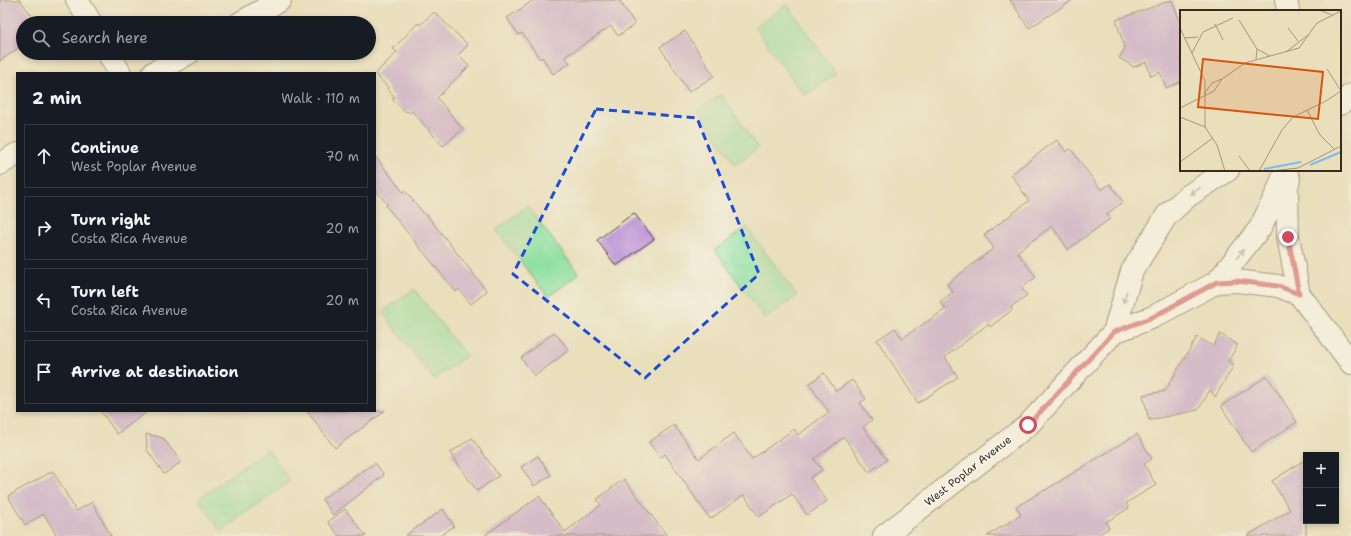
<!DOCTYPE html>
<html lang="en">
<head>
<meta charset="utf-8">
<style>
	body { margin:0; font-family:"Shantell Sans",sans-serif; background:#20242c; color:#f1f3f6 }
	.controls { position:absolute; right:12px; bottom:12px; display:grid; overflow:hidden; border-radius:0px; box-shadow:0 2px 6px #0003 }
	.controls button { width:36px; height:36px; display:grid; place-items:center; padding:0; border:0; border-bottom:1px solid #363941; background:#171b24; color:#f1f3f6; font:20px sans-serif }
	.stop { position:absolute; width:12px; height:12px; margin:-9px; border:3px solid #d1495b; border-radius:50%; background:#fff }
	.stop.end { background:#d1495b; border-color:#fff; box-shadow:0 1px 4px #0008 }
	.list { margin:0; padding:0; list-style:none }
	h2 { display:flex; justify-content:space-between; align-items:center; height:52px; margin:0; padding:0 16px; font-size:17px }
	h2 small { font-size:13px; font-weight:400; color:#9ea1a6 }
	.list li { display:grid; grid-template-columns:26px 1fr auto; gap:12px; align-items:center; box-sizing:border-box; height:64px; margin:0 8px 8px; padding:0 8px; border:1px solid #363941; border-radius:0px }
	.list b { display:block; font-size:15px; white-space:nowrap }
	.list p { margin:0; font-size:13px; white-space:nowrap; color:#9ea1a6 }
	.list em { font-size:13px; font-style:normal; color:#9ea1a6 }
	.icon { flex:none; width:22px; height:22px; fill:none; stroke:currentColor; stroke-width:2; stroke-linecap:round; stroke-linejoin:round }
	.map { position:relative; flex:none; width:1351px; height:536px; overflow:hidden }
	.search { position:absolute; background:#171b24; box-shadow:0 2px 6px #0003; left:16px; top:16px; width:360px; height:44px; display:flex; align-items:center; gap:10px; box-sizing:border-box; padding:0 14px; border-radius:22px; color:#9ea1a6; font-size:15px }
	.panel { position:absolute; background:#171b24; box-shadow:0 2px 6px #0003; left:16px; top:72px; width:360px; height:340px; border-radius:0px }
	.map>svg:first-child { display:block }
	.green { fill:#90e0a0; stroke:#66855f }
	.building { fill:#bd94d7 }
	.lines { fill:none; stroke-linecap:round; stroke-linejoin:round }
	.minor-casing { stroke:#554536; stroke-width:24 }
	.tertiary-casing { stroke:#554536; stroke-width:24 }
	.minor { stroke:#fff; stroke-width:22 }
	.tertiary { stroke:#fff; stroke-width:22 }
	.oneway { stroke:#a79f9a }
	.route { stroke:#d1495b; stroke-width:5 }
	.marked { fill:none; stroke:#1d4ed8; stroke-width:3; stroke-dasharray:8 5; stroke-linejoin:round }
	.labels { text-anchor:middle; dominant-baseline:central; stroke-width:4; stroke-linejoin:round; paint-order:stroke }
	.street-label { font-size:11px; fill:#3b2a1e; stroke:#f7f3e8 }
	.inset-river { fill:none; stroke:#80baf1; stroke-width:2 }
	.inset-road { fill:none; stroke:#a3977c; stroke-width:1 }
	.view { fill:#d7540e; fill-opacity:0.15; stroke:#d7540e; stroke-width:2 }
	.inset-edge { fill:none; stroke:#3b2a1e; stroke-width:2 }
</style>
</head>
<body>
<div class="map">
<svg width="1351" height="536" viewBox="0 0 1351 536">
	<rect width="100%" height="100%" fill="#f7f3e8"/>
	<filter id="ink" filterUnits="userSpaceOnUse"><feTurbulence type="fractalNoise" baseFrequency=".025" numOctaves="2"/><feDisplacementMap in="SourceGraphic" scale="8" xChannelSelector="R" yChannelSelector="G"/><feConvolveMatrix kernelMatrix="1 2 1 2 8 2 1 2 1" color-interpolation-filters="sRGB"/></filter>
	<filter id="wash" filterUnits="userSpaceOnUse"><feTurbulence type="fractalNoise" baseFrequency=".012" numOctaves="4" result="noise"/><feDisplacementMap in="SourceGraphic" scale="16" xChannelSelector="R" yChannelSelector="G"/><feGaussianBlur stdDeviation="0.9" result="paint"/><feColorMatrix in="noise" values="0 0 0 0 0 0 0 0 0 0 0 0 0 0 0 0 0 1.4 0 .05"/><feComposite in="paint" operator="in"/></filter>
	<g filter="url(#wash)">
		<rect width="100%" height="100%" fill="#e9dfbb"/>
		<path class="green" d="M 787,4 L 836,74 L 804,96 L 755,27 Z
			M 721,94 L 758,148 L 735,164 L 698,110 Z
			M 527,206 L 579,274 L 548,297 L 496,230 Z
			M 747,227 L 797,296 L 765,319 L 715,250 Z
			M 414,289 L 466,356 L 434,380 L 382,312 Z
			M 267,449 L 290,481 L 221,531 L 198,499 Z"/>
		<g id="blocks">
			<path class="building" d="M 0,0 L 20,0 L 37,23 L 23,23 L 23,45 L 0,61 Z
				M 534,0 L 619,0 L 635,24 L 618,36 L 611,26 L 565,57 L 570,63 L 553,74 L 542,57 L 540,59 L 522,33 L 519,35 L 507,18 Z
				M 1010,0 L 1073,0 L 1029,28 Z
				M 1172,0 L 1181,24 L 1181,82 L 1166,88 L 1160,72 L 1151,76 L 1146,62 L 1134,67 L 1119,58 L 1125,49 L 1116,20 Z
				M 434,12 L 468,45 L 458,55 L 469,66 L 437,98 L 463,129 L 443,146 L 412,111 L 410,113 L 407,111 L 406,112 L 392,99 L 395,97 L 387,89 L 388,87 L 375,74 L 397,52 L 393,49 L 418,23 L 420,25 Z
				M 685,31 L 714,76 L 689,92 L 660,47 Z
				M 1057,140 L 1066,152 L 1071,149 L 1101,190 L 1110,184 L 1123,202 L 1107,214 L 1110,219 L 1068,249 L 1052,226 L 1017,252 L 1036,277 L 1021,288 L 1027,295 L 1011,307 L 1012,310 L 990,327 L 988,324 L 945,357 L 958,377 L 918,403 L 877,340 L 895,328 L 902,338 L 946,309 L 940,302 L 953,292 L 947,284 L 994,248 L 984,235 L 1029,201 L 1011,174 Z
				M 375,156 L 403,192 L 405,191 L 425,215 L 426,214 L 487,291 L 471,304 L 459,289 L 456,292 L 386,206 L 387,204 L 375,189 Z
				M 634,213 L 654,239 L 616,266 L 597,240 Z
				M 554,332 L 569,350 L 535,376 L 521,358 Z
				M 1220,334 L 1238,345 L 1228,361 L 1234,365 L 1215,397 L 1210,390 L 1198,410 L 1149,420 L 1143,395 L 1165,391 L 1197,337 L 1213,346 Z
				M 824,373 L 836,391 L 852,380 L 866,399 L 860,403 L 872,420 L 863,427 L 887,460 L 869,472 L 844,437 L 814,459 L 822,470 L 810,478 L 827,501 L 807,515 L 792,494 L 759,517 L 744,495 L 710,519 L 665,454 L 660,458 L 649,442 L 674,425 L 699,459 L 734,433 L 752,459 L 794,429 L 798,435 L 829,412 L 809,384 Z
				M 1267,376 L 1297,422 L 1251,452 L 1221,406 Z
				M 101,411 L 148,411 L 117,434 Z
				M 307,411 L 385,411 L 335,448 Z
				M 146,434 L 163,438 L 181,462 L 164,474 L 147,450 Z
				M 1137,434 L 1152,459 L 1144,464 L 1156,485 L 1126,503 L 1129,508 L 1106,522 L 1109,528 L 1096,536 L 987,536 L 1021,515 L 1016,507 L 1044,490 L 1044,491 Z
				M 472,438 L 499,476 L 477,491 L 450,453 Z
				M 538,456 L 551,475 L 534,486 L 521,467 Z
				M 1306,459 L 1306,536 L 1247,536 L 1290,510 L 1272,481 Z
				M 375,463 L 384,475 L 333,515 L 322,499 Z
				M 53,471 L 76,511 L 92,502 L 111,536 L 57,536 L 44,514 L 25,525 L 8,496 Z
				M 624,479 L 667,536 L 484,536 L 539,496 L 565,532 L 601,505 L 597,499 Z
				M 345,509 L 366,536 L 339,536 L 328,522 Z
				M 443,509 L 454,526 L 440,536 L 405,536 Z"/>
		</g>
	</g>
	<g filter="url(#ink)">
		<use href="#blocks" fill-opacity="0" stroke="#554536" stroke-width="1"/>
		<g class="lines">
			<g class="minor-casing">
				<path id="minor" d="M 77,0 L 91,23
					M 1286,0 L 1288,11
					M 108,53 L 120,73
					M 1340,104 L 1351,95
					M 1289,179 L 1287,188 L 1288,237 L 1299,294 L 1351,363
					M 1217,282 L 1237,281 L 1278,286 L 1299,294
					M 1114,332 L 1132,271 L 1167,215 L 1188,196 L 1228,170
					M 884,536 L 1028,425 L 1114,332 L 1153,317 L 1217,282 L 1260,228 L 1277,193 L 1286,170"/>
			</g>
			<g class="tertiary-casing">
				<path id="tertiary" d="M 240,23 L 280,0
					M 153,73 L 189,53
					M 0,164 L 17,154"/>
			</g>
			<use href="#minor" class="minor"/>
			<use href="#tertiary" class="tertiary"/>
		</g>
		<defs><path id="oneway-shaft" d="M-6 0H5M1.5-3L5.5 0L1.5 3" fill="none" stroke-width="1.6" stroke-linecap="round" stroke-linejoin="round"/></defs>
		<g class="oneway">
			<use href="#oneway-shaft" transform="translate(1195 191) rotate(147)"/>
			<use href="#oneway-shaft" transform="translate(1240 254) rotate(-52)"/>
			<use href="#oneway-shaft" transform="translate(1125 297) rotate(106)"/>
		</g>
	</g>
	<g class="lines" filter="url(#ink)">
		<path class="route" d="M 1028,425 L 1114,332 L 1153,317 L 1217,282 L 1237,281 L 1278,286 L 1299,294 L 1288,237"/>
	</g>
	<path d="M0 0H1351V536H0ZM 596,109 L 697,118 L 759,274 L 645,378 L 513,274 Z" fill="#e9dfbb" fill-opacity=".55" fill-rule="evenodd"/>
	<path class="marked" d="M 596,109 L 697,118 L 759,274 L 645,378 L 513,274 Z"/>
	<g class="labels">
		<g class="street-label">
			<text transform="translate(968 471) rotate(-38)">West Poplar Avenue</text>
		</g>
	</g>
	<g transform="translate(1180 10)">
		<rect width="161" height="161" fill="#e9dfbb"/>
		<path class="inset-river" d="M 130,155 L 161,142M 84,159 L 121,152"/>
		<path class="inset-road" d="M 139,0 L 152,5M 59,10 L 77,39 L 76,49M 35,14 L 43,30M 0,18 L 25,71 L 25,117 L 37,135 L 45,161M 108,18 L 118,31M 5,28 L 18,27M 77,39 L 90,46M 106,42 L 128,25M 12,43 L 23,22 L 53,8M 147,59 L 161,81M 24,84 L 32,73 L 42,69 L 65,53 L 119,38 L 137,13 L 161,1M 0,98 L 34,81 L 42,69M 127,100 L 140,125 L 155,140M 0,107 L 25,117M 59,146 L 70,161M 0,152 L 33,128M 79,161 L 102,120 L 113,107 L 146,91 L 161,81M 91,161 L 118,158 L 161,136"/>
		<path class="view" d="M 23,49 L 143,62 L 138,109 L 18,97 Z"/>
		<rect width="161" height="161" class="inset-edge"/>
	</g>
</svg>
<div class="controls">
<button>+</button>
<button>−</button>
</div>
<div class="stop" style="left:1028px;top:425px"></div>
<div class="stop end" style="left:1288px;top:237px"></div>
<div class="search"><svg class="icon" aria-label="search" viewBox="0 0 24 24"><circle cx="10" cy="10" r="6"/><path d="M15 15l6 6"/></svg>Search here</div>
<section class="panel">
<h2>2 min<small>Walk · 110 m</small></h2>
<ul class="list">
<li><svg class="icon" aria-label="ahead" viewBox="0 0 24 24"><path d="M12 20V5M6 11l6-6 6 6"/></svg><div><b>Continue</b><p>West Poplar Avenue</p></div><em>70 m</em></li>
<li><svg class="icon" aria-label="right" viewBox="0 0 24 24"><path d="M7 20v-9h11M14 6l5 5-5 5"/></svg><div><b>Turn right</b><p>Costa Rica Avenue</p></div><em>20 m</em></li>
<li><svg class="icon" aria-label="left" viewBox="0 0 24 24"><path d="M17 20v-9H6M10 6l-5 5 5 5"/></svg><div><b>Turn left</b><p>Costa Rica Avenue</p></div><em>20 m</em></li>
<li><svg class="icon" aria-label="arrive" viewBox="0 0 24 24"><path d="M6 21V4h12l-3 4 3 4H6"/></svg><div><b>Arrive at destination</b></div></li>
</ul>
</section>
</div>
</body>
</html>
